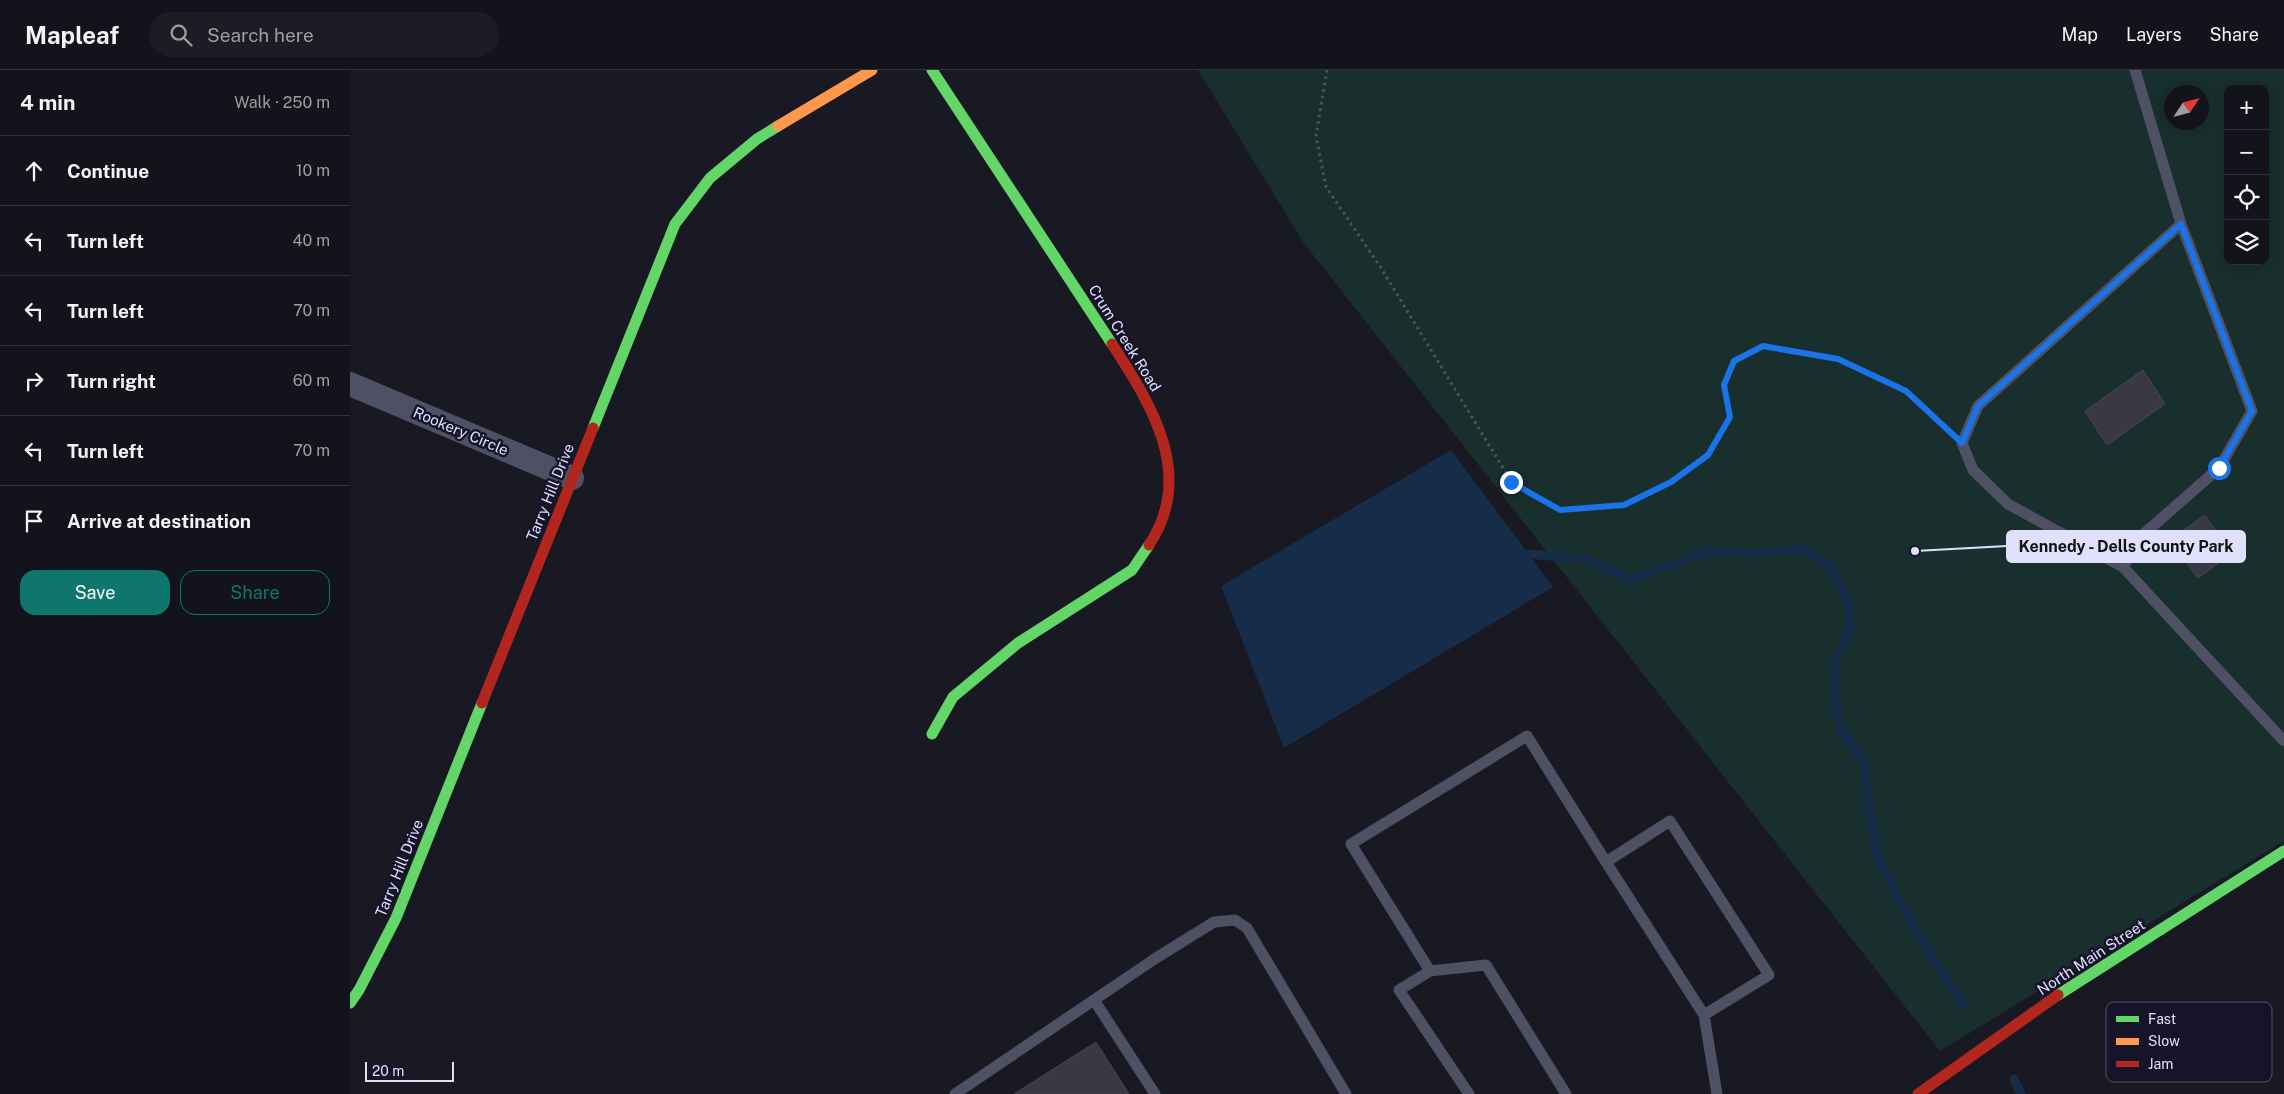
<!DOCTYPE html>
<html lang="en">
<head>
<meta charset="utf-8">
<style>
	body { margin:0; font-family:"Public Sans",sans-serif; background:#1c1c24; color:#f1f3f6 }
	.controls { position:absolute; right:15px; top:15px; display:grid; overflow:hidden; border-radius:10px; box-shadow:0 2px 12px #0003 }
	.controls button { width:45px; height:45px; display:grid; place-items:center; padding:0; border:0; border-bottom:1px solid #32323a; background:#13131b; color:#f1f3f6; font:25px sans-serif }
	.compass { position:absolute; left:1814px; top:15px; width:45px; height:45px; border-radius:50%; background:#13131b; box-shadow:0 2px 12px #0003; rotate:54deg }
	.scale { position:absolute; left:15px; bottom:12px; width:89px; box-sizing:border-box; padding-left:5px; border:2px solid #e0e0fc; border-top:0; font-size:14px; line-height:18px; white-space:nowrap; color:#e0e0fc; -webkit-text-stroke:4px #151429; paint-order:stroke }
	.stop { position:absolute; width:15px; height:15px; margin:-11px; border:4px solid #1a73e8; border-radius:50%; background:#fff }
	.stop.end { background:#1a73e8; border-color:#fff; box-shadow:0 1px 5px #0008 }
	.list { margin:0; padding:0; list-style:none }
	h2 { display:flex; justify-content:space-between; align-items:center; height:65px; margin:0; padding:0 20px; font-size:21px }
	h2 small { font-size:16px; font-weight:400; color:#9d9ea3 }
	.list li { display:grid; grid-template-columns:32px 1fr auto; gap:15px; align-items:center; box-sizing:border-box; height:70px; padding:0 20px; border-top:1px solid #32323a }
	.list b { display:block; font-size:19px; white-space:nowrap }
	.list em { font-size:16px; font-style:normal; color:#9d9ea3 }
	.actions { display:flex; gap:10px; padding:15px 20px }
	.actions a { flex:1; padding:11px 0; border:1px solid #0f766e; border-radius:15px; text-align:center; font-size:18px; color:#0f766e }
	.actions .main { background:#0f766e; color:#fff }
	.icon { flex:none; width:28px; height:28px; fill:none; stroke:currentColor; stroke-width:2; stroke-linecap:round; stroke-linejoin:round }
	.map { position:relative; flex:none; width:1934px; height:1024px; overflow:hidden }
	header { display:flex; align-items:center; gap:30px; box-sizing:border-box; height:70px; padding:0 25px; background:#13131b; border-bottom:1px solid #32323a }
	header strong { font-size:24px }
	nav { display:flex; gap:28px; margin-inline-start:auto; font-size:18px }
	.search { width:350px; height:45px; background:#1c1c24; display:flex; align-items:center; gap:12px; box-sizing:border-box; padding:0 18px; border-radius:28px; color:#9d9ea3; font-size:19px }
	main { display:flex }
	aside { flex:1; background:#13131b }
	.map>svg:first-child { display:block }
	.green { fill:#182f2e; fill-rule:evenodd }
	.water { fill:#152d48 }
	.lines { fill:none; stroke-linecap:round; stroke-linejoin:round }
	.stream { stroke:#152d48; stroke-width:9 }
	.building { fill:#393845; stroke:#464556 }
	.path { stroke:#49555f; stroke-width:3; stroke-dasharray:2.5 4; stroke-linecap:butt }
	.lane { stroke:#4f5064; stroke-width:11 }
	.street { stroke:#4f5064; stroke-width:24 }
	.fast { stroke:#63d668; stroke-width:11 }
	.slow { stroke:#ff974d; stroke-width:11 }
	.jam { stroke:#b3261e; stroke-width:11 }
	.route { stroke:#1a73e8; stroke-width:6 }
	.labels { text-anchor:middle; dominant-baseline:central; stroke-width:5; stroke-linejoin:round; paint-order:stroke }
	.street-label { font-size:15px; fill:#e0e0fc; stroke:#151429 }
	.key { fill:#151429; stroke:#525168; stroke-width:1 }
	.key-label { font-size:14px; fill:#e0e0fc }
	.leader { fill:none; stroke:#e0e0fc; stroke-width:2 }
	.callout-dot { fill:#e0e0fc; stroke:#151429; stroke-width:2 }
	.callout { fill:#e0e0fc; stroke:#e0e0fc; stroke-width:2 }
	.callout-label { font-size:16px; text-anchor:middle; font-weight:bold; fill:#111 }
</style>
</head>
<body>
<header>
<strong>Mapleaf</strong>
<div class="search"><svg class="icon" aria-label="search" viewBox="0 0 24 24"><circle cx="10" cy="10" r="6"/><path d="M15 15l6 6"/></svg>Search here</div>
<nav><a>Map</a><a>Layers</a><a>Share</a></nav>
</header>
<main>
<aside>
<h2>4 min<small>Walk · 250 m</small></h2>
<ul class="list">
<li><svg class="icon" aria-label="ahead" viewBox="0 0 24 24"><path d="M12 20V5M6 11l6-6 6 6"/></svg><div><b>Continue</b></div><em>10 m</em></li>
<li><svg class="icon" aria-label="left" viewBox="0 0 24 24"><path d="M17 20v-9H6M10 6l-5 5 5 5"/></svg><div><b>Turn left</b></div><em>40 m</em></li>
<li><svg class="icon" aria-label="left" viewBox="0 0 24 24"><path d="M17 20v-9H6M10 6l-5 5 5 5"/></svg><div><b>Turn left</b></div><em>70 m</em></li>
<li><svg class="icon" aria-label="right" viewBox="0 0 24 24"><path d="M7 20v-9h11M14 6l5 5-5 5"/></svg><div><b>Turn right</b></div><em>60 m</em></li>
<li><svg class="icon" aria-label="left" viewBox="0 0 24 24"><path d="M17 20v-9H6M10 6l-5 5 5 5"/></svg><div><b>Turn left</b></div><em>70 m</em></li>
<li><svg class="icon" aria-label="arrive" viewBox="0 0 24 24"><path d="M6 21V4h12l-3 4 3 4H6"/></svg><div><b>Arrive at destination</b></div></li>
</ul>
<div class="actions"><a class="main">Save</a><a>Share</a></div>
</aside>
<div class="map">
<svg width="1934" height="1024" viewBox="0 0 1934 1024">
	<rect width="100%" height="100%" fill="#191924"/>
	<path class="green" d="M 848,0 L 1934,0 L 1934,771 L 1590,981 L 953,172 ZM 1878,19 L 1915,19 L 1915,191 L 1878,191 ZM 1822,22 L 1852,22 L 1852,52 L 1822,52 Z"/>
	<path class="water" d="M 1101,380 L 1203,517 L 934,678 L 871,516 Z"/>
	<g class="lines">
		<path class="stream" d="M 1179,484 L 1240,490 L 1280,510 L 1358,481 L 1406,483 L 1453,479 L 1480,496 L 1499,535 L 1499,560 L 1486,590 L 1484,628 L 1492,662 L 1513,691 L 1527,786 L 1557,846 L 1613,935
			M 1664,1009 L 1671,1024"/>
	</g>
	<path class="building" d="M 1793,300 L 1815,334 L 1757,375 L 1735,341 Z
		M 1855,445 L 1881,484 L 1848,508 L 1820,470 Z
		M 746,972 L 779,1024 L 664,1024 Z"/>
	<g class="lines">
		<path class="path" d="M 977,0 L 966,66 L 976,117 L 1031,198 L 1161,411 L 1209,440 L 1274,435 L 1321,412 L 1358,385 L 1380,347 L 1374,315 L 1383,291 L 1413,276 L 1489,289 L 1556,321 L 1596,359"/>
		<path class="lane" d="M 1785,0 L 1831,154 L 1628,336 L 1612,373 L 1623,400 L 1658,434 L 1773,497 L 1934,671
			M 1773,497 L 1795,463 L 1869,398 L 1902,341 L 1831,154
			M 1256,792 L 1354,945
			M 1080,901 L 1049,920 L 1119,1024
			M 744,930 L 805,1024
			M 605,1024 L 806,888 L 864,852 L 885,850 L 897,858 L 996,1024
			M 1216,1024 L 1136,895 L 1080,901 L 1001,774 L 1177,666 L 1256,792 L 1320,751 L 1419,905 L 1354,945 L 1367,1024"/>
		<path class="street" d="M 0,314 L 222,408"/>
		<path class="fast" d="M 582,0 L 762,274
			M 243,358 L 325,154 L 360,108 L 407,69 L 428,56
			M 582,664 L 603,627 L 668,573 L 782,500 L 799,475
			M 1708,925 L 1934,781
			M 0,933 L 9,920 L 46,848 L 132,633"/>
		<path class="slow" d="M 428,56 L 522,0"/>
		<path class="jam" d="M 762,274 C 801,334 846,405 799,475
			M 132,633 L 243,358
			M 1568,1024 L 1708,925"/>
	</g>
	<g class="lines">
		<path class="route" d="M 1161,412 L 1210,440 L 1274,435 L 1321,412 L 1358,385 L 1380,347 L 1374,315 L 1384,291 L 1413,276 L 1488,289 L 1556,321 L 1612,373 L 1628,336 L 1831,154 L 1902,341 L 1869,398"/>
	</g>
	<g class="labels">
		<g class="street-label">
			<text transform="translate(775 268) rotate(58)">Crum Creek Road</text>
			<text transform="translate(111 361) rotate(23)">Rookery Circle</text>
			<text transform="translate(200 422) rotate(-68)">Tarry Hill Drive</text>
			<text transform="translate(49 798) rotate(-68)">Tarry Hill Drive</text>
			<text transform="translate(1741 887) rotate(-33)">North Main Street</text>
		</g>
	</g>
	<rect x="1756" y="932" width="166" height="80" rx="8" class="key"/>
	<rect x="1766" y="946" width="23" height="6" fill="#63d668"/>
	<rect x="1766" y="968" width="23" height="7" fill="#ff974d"/>
	<rect x="1766" y="991" width="23" height="6" fill="#b3261e"/>
	<g class="key-label">
		<text x="1798" y="954">Fast</text>
		<text x="1798" y="976">Slow</text>
		<text x="1798" y="999">Jam</text>
	</g>
	<path class="leader" d="M1565 481L1657 476"/>
	<circle class="callout-dot" cx="1565" cy="481" r="5"/>
	<rect class="callout" x="1657" y="461" width="238" height="31" rx="5"/>
	<g class="callout-label">
		<text x="1776" y="482">Kennedy - Dells County Park</text>
	</g>
</svg>
<div class="controls">
<button>+</button>
<button>−</button>
<button><svg class="icon" aria-label="locate" viewBox="0 0 24 24"><circle cx="12" cy="12" r="6"/><path d="M12 2v4M12 18v4M2 12h4M18 12h4"/></svg></button>
<button><svg class="icon" aria-label="layers" viewBox="0 0 24 24"><path d="M12 4l9 5-9 5-9-5zM3 14l9 5 9-5"/></svg></button>
</div>
<svg class="compass" viewBox="-18 -18 36 36"><path d="M0-13l5 13h-10z" fill="#e53935"/><path d="M0 13l5-13h-10z" fill="#9d9ea3"/></svg>
<div class="scale">20 m</div>
<div class="stop" style="left:1869px;top:398px"></div>
<div class="stop end" style="left:1161px;top:412px"></div>
</div>
</main>
</body>
</html>
